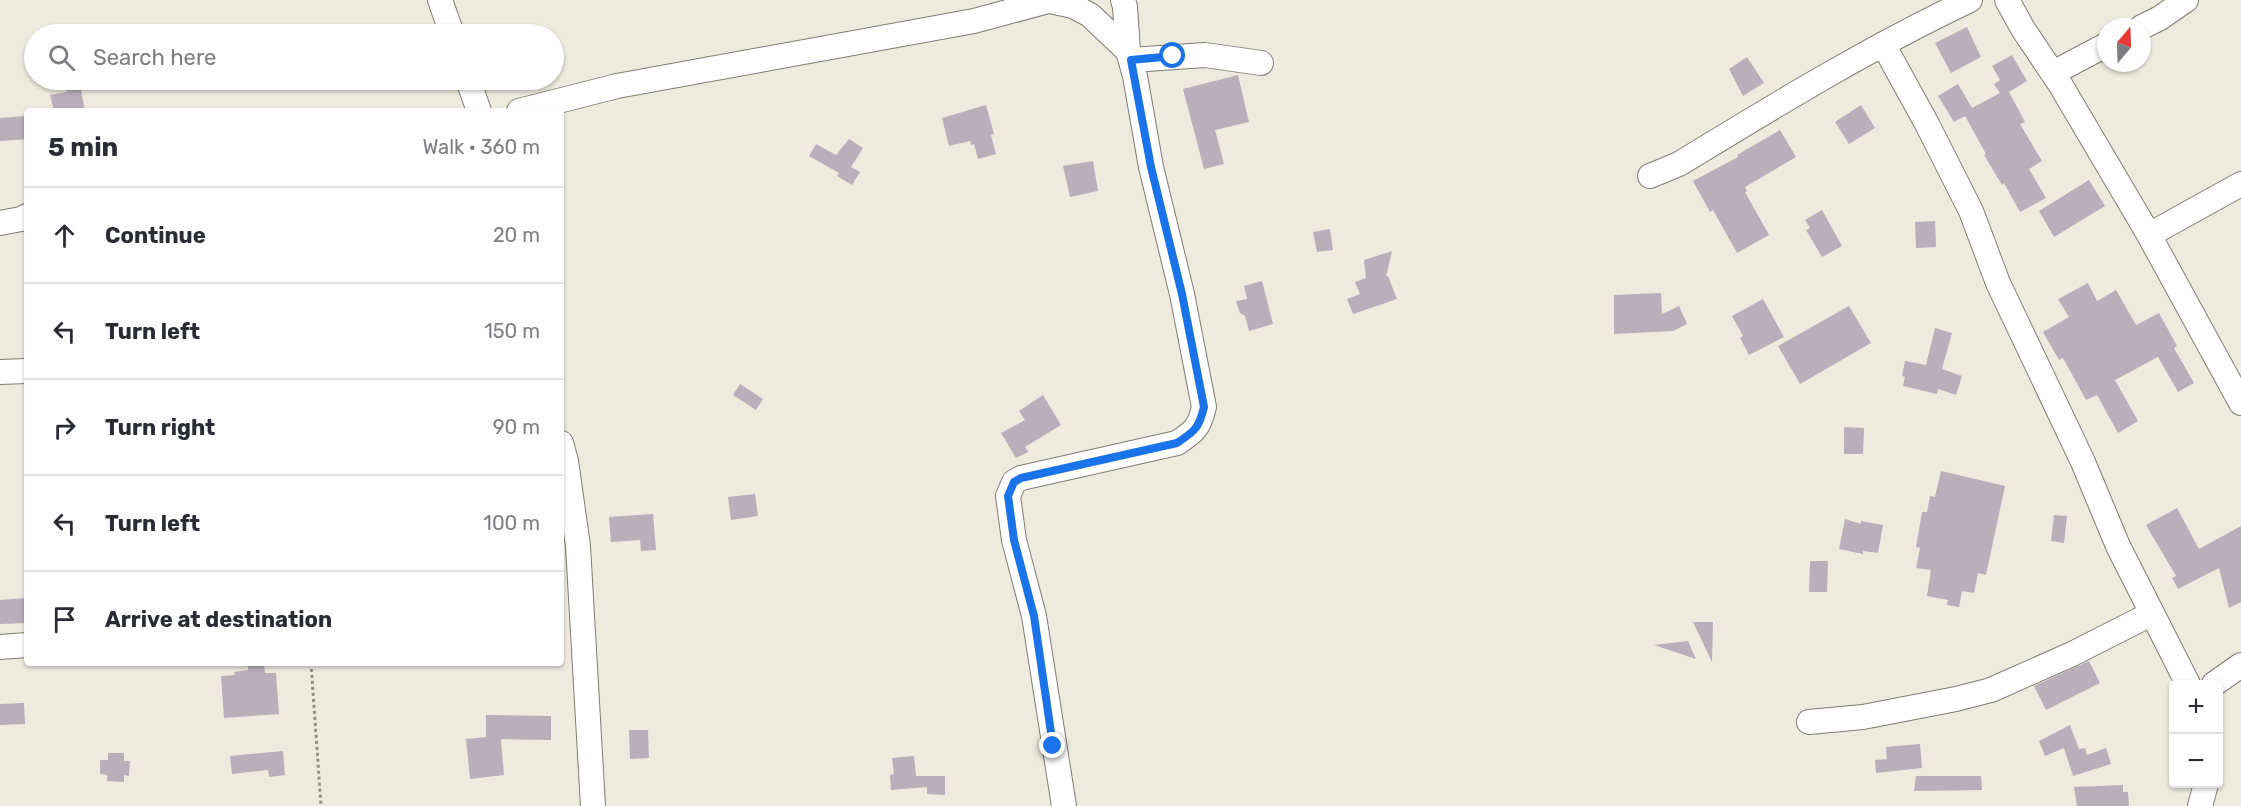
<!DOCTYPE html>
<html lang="en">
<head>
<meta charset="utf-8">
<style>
	body { margin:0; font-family:Rubik,sans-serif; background:#f2f2f3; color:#2b2b33 }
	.controls { position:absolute; right:18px; bottom:18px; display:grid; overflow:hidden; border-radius:6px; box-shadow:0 2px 4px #0004 }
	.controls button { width:54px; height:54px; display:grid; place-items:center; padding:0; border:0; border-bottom:2px solid #e1e1e2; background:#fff; color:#2b2b33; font:30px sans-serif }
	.compass { position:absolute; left:2097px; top:18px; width:54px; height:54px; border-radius:50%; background:#fff; box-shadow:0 2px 4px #0004; rotate:19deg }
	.stop { position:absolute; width:18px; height:18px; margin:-14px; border:4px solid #1a73e8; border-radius:50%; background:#fff }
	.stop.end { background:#1a73e8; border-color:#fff; box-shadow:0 2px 6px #0008 }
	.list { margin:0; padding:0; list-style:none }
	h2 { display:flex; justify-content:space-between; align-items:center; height:78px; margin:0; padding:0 24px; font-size:26px }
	h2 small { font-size:20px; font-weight:400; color:#7c7c81 }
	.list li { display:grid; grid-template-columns:39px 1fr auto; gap:18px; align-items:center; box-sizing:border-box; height:96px; padding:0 24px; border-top:2px solid #e1e1e2 }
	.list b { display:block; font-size:22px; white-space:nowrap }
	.list em { font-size:20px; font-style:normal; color:#7c7c81 }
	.icon { flex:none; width:33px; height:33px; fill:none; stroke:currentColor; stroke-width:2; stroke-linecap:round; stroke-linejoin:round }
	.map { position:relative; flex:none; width:2241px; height:806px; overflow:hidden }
	.search { position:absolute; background:#fff; box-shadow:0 2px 4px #0004; left:24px; top:24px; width:540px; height:66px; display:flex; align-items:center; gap:15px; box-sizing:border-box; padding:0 21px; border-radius:33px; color:#7c7c81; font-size:22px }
	.panel { position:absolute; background:#fff; box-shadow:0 2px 4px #0004; left:24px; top:108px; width:540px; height:558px; border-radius:6px }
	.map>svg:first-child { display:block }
	.building { fill:#b8afba }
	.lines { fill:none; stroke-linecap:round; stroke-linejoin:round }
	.minor-casing { stroke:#7f7d71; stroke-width:26 }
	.path { stroke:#908f86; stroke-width:3; stroke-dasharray:3 3; stroke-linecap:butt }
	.minor { stroke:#fff; stroke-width:24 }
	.route { stroke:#1a73e8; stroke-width:8 }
</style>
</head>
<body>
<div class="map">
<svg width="2241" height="806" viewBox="0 0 2241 806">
	<rect width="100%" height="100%" fill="#edebde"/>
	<path class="building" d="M 1967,27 L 1981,57 L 1951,73 L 1935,43 Z
		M 2012,55 L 2027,81 L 2009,92 L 2025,122 L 2020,124 L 2042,161 L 2029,169 L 2046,198 L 2020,212 L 2004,183 L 2002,185 L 1984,155 L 1986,154 L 1965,116 L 1954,122 L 1938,96 L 1958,84 L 1972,108 L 2000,93 L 1994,84 L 2000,80 L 1992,66 Z
		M 1747,57 L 1764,83 L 1743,96 L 1729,69 Z
		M 1238,75 L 1249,122 L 1215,130 L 1224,164 L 1204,169 L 1183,89 Z
		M 64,80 L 79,80 L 85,111 L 54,111 L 50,95 L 67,92 Z
		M 986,105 L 994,134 L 991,135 L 996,154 L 978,159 L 974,144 L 971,145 L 970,141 L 949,146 L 942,118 Z
		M 1861,105 L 1875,128 L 1849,144 L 1835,122 Z
		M 27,116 L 27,139 L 0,141 L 0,118 Z
		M 1780,130 L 1796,157 L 1745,187 L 1747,191 L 1745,192 L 1769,235 L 1737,253 L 1713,210 L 1710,212 L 1693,181 L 1738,157 L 1737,155 Z
		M 849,139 L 863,148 L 851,167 L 860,172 L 852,185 L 837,176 L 839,173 L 809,156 L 816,144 L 836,155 Z
		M 1093,161 L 1098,191 L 1070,197 L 1063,166 Z
		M 2089,180 L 2105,206 L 2054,237 L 2039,211 Z
		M 1822,210 L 1842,246 L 1822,257 L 1806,230 L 1810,228 L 1805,220 Z
		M 1935,221 L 1936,247 L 1916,248 L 1915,222 Z
		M 1330,229 L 1333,250 L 1317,252 L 1313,232 Z
		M 1392,251 L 1386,277 L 1388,276 L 1397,299 L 1353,314 L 1347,299 L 1360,294 L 1355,282 L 1366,278 L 1364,260 Z
		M 1262,281 L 1273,324 L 1249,331 L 1245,316 L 1240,313 L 1236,301 L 1247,299 L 1244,286 Z
		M 2088,283 L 2097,301 L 2116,290 L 2136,325 L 2159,313 L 2177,346 L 2174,348 L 2194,383 L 2178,392 L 2158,357 L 2115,380 L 2138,421 L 2118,433 L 2097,395 L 2086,400 L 2063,358 L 2059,360 L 2043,332 L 2069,317 L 2058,299 Z
		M 1661,293 L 1662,314 L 1679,306 L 1687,324 L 1673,331 L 1614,334 L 1614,295 Z
		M 1763,299 L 1784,337 L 1749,355 L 1740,338 L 1743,336 L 1732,316 Z
		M 1849,306 L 1871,343 L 1800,384 L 1778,346 Z
		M 1935,328 L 1952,333 L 1942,369 L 1962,376 L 1956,395 L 1938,389 L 1937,394 L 1903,386 L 1905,377 L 1902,376 L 1905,361 L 1926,365 Z
		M 740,384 L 763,399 L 756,410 L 733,395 Z
		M 1043,395 L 1061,425 L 1025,447 L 1028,452 L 1016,458 L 1001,433 L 1025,420 L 1019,411 Z
		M 1844,427 L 1864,428 L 1863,454 L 1844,454 Z
		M 1941,471 L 2005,486 L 1986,575 L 1978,573 L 1974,593 L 1962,591 L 1959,607 L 1947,605 L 1948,600 L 1927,596 L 1931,570 L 1916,568 L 1920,548 L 1916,547 L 1922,512 L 1927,512 L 1930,496 L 1935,497 Z
		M 755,494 L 758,516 L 731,520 L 728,497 Z
		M 2177,508 L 2199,549 L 2241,526 L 2241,602 L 2229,608 L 2219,568 L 2178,589 L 2172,578 L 2176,576 L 2146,525 Z
		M 653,514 L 656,550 L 641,551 L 640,540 L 611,542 L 609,517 Z
		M 2054,515 L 2067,516 L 2064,543 L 2051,541 Z
		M 1845,519 L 1861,524 L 1861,521 L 1883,525 L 1878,553 L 1863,551 L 1863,554 L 1839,549 Z
		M 1810,561 L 1828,561 L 1827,592 L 1809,592 Z
		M 27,598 L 27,623 L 0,624 L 0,600 Z
		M 1693,622 L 1713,622 L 1712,662 Z
		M 1688,641 L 1696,659 L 1654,645 Z
		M 2089,661 L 2100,683 L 2046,710 L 2034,686 Z
		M 248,663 L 264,663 L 265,673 L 276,673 L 279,714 L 224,718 L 221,676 L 235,675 L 234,672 L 248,670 Z
		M 24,703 L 25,724 L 0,725 L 0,704 Z
		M 486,715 L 551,716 L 551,740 L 501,739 L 504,775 L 470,779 L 466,739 L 486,737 Z
		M 2070,725 L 2079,749 L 2085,748 L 2087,755 L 2106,748 L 2111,764 L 2073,776 L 2064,748 L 2045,756 L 2039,741 Z
		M 629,730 L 648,730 L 649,758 L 630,759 Z
		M 1920,744 L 1922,768 L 1876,773 L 1875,760 L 1887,759 L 1886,747 Z
		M 283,751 L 285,775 L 269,777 L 268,770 L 232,774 L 230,756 Z
		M 108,753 L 124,753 L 124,761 L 130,761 L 129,776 L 124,775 L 124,782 L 107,781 L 107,775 L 100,774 L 100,760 L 108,760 Z
		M 914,756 L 916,776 L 945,776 L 945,795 L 927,794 L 927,787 L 891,790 L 890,775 L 894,774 L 892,758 Z
		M 1916,776 L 1981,776 L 1982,790 L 1914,791 Z
		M 2123,785 L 2123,792 L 2128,792 L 2129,806 L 2077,806 L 2074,787 Z"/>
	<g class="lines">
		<g class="minor-casing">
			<path id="minor" d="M 440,0 L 452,34
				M 2007,0 L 2023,29 L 2060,84 L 2149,235 L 2241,403
				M 1050,1 L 1073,6 L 1090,15 L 1128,51
				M 2142,27 L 2160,18 L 2186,0
				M 1883,44 L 1927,124 L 1971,211 L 1998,283 L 2083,462 L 2118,546 L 2188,684
				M 1131,60 L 1205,55 L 1261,63
				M 2053,73 L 2106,45
				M 468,80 L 479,111
				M 519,111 L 617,86 L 974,21 L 1052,0
				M 1650,176 L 1679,164 C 1774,106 1869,48 1970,0
				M 0,223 L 21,219 L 27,216
				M 2149,235 L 2241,184
				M 0,372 L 27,371
				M 561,443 L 566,461 L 578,546 L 593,806
				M 0,647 L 27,645
				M 2214,684 L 2241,665
				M 1809,722 L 1863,717 L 1956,699 L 1991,690 L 2072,654 L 2151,614
				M 1064,806 L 1034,616 L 1014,540 L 1008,496 L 1014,482 L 1021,478 L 1177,443 C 1195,431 1199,428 1204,407 L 1182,294 L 1151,167 L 1135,76 L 1128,51 L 1125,7 L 1123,0
				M 2200,806 L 2206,784"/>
		</g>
		<path class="path" d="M 311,663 L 321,806"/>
		<use href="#minor" class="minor"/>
	</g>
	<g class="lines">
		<path class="route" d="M 1053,746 L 1034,616 L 1014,540 L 1008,496 L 1014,482 L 1021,478 L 1177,443 C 1195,431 1199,428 1204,407 L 1182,294 L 1151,167 L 1131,60 L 1173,56"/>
	</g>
</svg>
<div class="controls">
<button>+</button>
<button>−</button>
</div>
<svg class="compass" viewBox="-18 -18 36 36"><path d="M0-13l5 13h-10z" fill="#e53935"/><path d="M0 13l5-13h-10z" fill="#7c7c81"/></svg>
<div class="stop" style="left:1173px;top:56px"></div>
<div class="stop end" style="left:1053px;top:746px"></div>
<div class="search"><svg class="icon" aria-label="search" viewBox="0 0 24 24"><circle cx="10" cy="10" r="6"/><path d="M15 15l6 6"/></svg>Search here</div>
<section class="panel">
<h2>5 min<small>Walk · 360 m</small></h2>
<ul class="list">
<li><svg class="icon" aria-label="ahead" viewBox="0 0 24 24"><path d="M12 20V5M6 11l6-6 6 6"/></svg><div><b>Continue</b></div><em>20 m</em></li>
<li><svg class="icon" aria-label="left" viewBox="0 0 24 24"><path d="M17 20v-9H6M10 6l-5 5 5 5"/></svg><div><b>Turn left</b></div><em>150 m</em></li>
<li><svg class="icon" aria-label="right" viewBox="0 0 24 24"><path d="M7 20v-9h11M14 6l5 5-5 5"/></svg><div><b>Turn right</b></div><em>90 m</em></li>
<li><svg class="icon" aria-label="left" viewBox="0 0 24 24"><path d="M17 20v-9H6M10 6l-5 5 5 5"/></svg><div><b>Turn left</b></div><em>100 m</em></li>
<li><svg class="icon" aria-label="arrive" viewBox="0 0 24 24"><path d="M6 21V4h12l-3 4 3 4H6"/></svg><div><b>Arrive at destination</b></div></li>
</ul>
</section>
</div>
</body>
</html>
